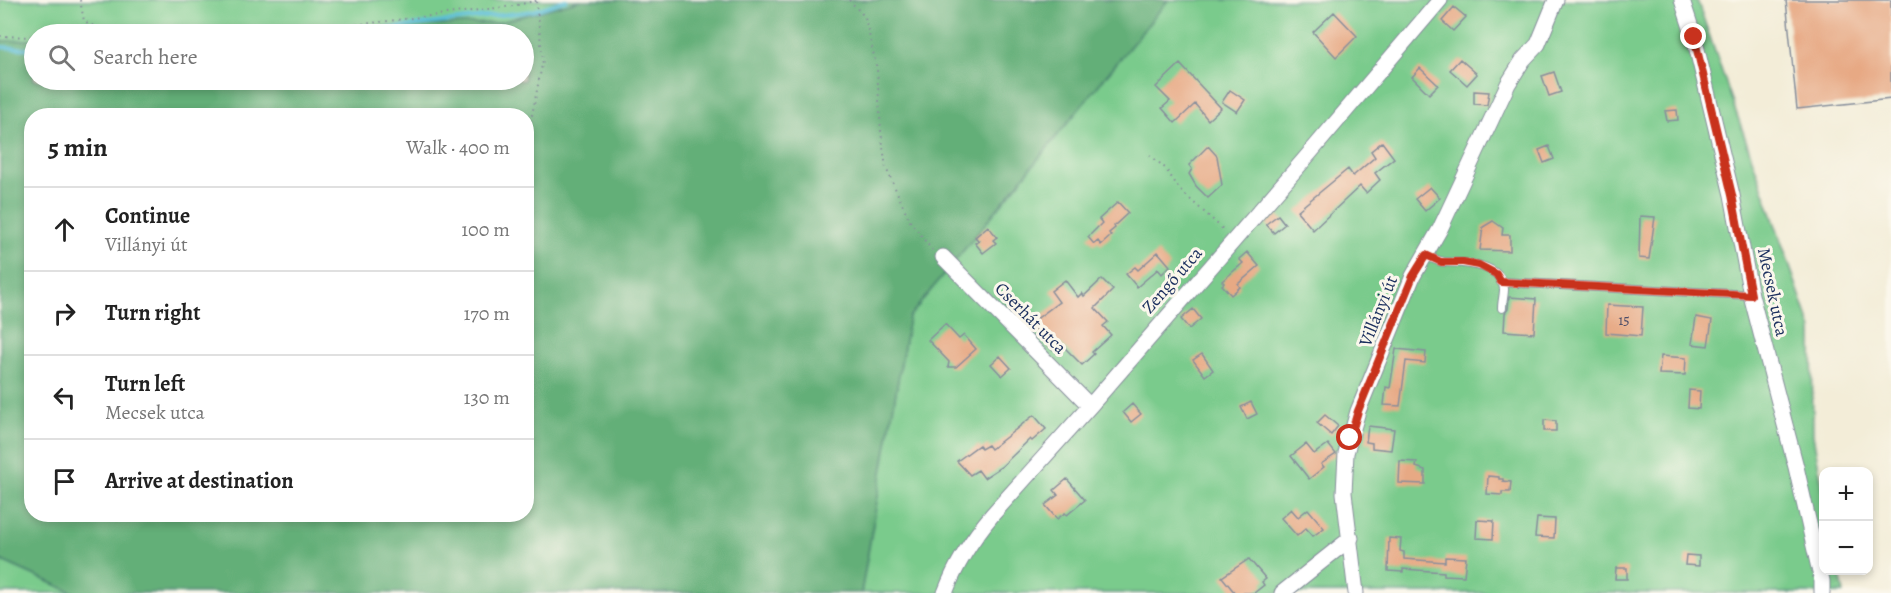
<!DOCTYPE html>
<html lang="en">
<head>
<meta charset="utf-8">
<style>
	body { margin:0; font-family:Alegreya,serif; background:#f6f6f6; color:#222 }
	.controls { position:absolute; right:18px; bottom:18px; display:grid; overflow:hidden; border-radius:12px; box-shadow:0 3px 9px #0003 }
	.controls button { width:54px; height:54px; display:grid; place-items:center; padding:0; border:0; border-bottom:2px solid #e0e0e0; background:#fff; color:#222; font:30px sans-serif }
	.stop { position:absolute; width:18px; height:18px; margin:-14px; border:4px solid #c8321e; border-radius:50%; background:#fff }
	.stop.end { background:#c8321e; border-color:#fff; box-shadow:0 2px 6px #0008 }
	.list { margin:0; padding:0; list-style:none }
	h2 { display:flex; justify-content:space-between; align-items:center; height:78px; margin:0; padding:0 24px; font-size:26px }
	h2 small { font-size:20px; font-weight:400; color:#767676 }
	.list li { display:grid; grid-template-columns:39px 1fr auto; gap:18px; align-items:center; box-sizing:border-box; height:84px; padding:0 24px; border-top:2px solid #e0e0e0 }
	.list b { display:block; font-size:22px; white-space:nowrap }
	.list p { margin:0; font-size:20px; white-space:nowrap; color:#767676 }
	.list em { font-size:20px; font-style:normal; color:#767676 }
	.icon { flex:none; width:33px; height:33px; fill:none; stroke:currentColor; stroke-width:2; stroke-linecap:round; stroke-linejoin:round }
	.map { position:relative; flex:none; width:1891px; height:593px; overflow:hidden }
	.search { position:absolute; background:#fff; box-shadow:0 3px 9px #0003; left:24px; top:24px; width:510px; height:66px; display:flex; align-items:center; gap:15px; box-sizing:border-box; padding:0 21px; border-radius:33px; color:#767676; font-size:22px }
	.panel { position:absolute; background:#fff; box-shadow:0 3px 9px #0003; left:24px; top:108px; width:510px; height:414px; border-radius:24px }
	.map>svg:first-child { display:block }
	.green { fill:#7acb8c; stroke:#4a7d75; stroke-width:1.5 }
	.forest { fill:#63af78; stroke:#3f6f6b; stroke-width:1.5; fill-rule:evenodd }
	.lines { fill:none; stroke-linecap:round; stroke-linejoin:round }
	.stream { stroke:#5abed8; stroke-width:4 }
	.building { fill:#e7a984 }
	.lane-casing { stroke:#878e9b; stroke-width:10 }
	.street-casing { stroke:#878e9b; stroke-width:17 }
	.path { stroke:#878e9b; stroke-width:2; stroke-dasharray:1.5 4.5; stroke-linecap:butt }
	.lane { stroke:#fff; stroke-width:8 }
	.street { stroke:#fff; stroke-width:15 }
	.route { stroke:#c8321e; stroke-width:8 }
	.labels { text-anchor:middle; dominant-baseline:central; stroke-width:6; stroke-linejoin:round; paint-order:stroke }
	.number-label { font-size:15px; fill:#4e4e68 }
	.street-label { font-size:18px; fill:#1b2f5e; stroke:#fbf7ec }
</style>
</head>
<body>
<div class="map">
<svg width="1891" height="593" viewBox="0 0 1891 593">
	<rect width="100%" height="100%" fill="#fbf7ec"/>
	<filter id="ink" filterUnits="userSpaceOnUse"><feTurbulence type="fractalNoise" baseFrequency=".0167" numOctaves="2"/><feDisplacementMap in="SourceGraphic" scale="12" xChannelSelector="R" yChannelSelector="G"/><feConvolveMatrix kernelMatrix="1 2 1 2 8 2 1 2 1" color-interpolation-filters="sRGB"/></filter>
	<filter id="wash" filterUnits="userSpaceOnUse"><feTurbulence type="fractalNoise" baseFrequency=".008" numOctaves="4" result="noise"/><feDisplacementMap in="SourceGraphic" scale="24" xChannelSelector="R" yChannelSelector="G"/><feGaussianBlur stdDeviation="1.35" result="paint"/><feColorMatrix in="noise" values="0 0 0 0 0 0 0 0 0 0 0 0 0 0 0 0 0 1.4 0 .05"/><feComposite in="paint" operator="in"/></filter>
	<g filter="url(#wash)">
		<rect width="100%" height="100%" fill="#f3edd8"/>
		<path class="green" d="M 0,0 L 581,0 L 497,23 L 176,34 L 34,34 L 34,40 L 0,41 Z
			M 1168,0 L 1697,0 L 1812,330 L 1813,435 L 1823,491 L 1824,570 L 1839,571 L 1844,593 L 861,593 L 909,317 Z
			M 0,560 L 74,593 L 0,593 Z"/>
		<path class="forest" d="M 581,0 L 1168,0 L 909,317 L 861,593 L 74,593 L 0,560 L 0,41 L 34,40 L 34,80 L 524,80 L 524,34 L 176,34 L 497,23 ZM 32,116 L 526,116 L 526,514 L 32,514 Z"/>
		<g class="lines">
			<path class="stream" d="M 346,34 L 533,11 L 566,0
				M 0,47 L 34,49"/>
		</g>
		<g id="blocks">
			<path class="building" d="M 1786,0 L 1891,0 L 1891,99 L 1797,109 Z
				M 1454,7 L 1466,17 L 1453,31 L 1442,21 Z
				M 1334,12 L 1357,36 L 1336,57 L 1313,32 Z
				M 1460,59 L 1477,74 L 1467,85 L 1450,70 Z
				M 1180,64 L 1221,108 L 1208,120 L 1195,104 L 1175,123 L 1162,108 L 1170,101 L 1156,87 Z
				M 1420,68 L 1438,85 L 1429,94 L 1412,77 Z
				M 1554,72 L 1561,92 L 1549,96 L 1542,76 Z
				M 1230,90 L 1245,100 L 1237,112 L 1222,102 Z
				M 1474,91 L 1489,92 L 1487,105 L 1474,104 Z
				M 1677,110 L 1678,120 L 1667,121 L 1665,111 Z
				M 1382,142 L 1394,158 L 1375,173 L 1380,180 L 1366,193 L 1360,186 L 1313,230 L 1297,211 L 1348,169 L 1353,176 L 1375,157 L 1371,151 Z
				M 1208,146 L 1217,156 L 1222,185 L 1208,198 L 1196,186 L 1189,174 L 1192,169 L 1189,165 Z
				M 1549,146 L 1554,159 L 1544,163 L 1539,150 Z
				M 1430,187 L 1440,198 L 1425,211 L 1415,199 Z
				M 1118,202 L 1128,213 L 1114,226 L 1115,228 L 1109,233 L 1111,236 L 1101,245 L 1098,241 L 1094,244 L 1088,237 L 1102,223 L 1099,219 Z
				M 1278,215 L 1285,224 L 1274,233 L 1266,224 Z
				M 1640,216 L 1655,217 L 1649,259 L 1639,258 Z
				M 1493,221 L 1503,228 L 1502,235 L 1510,235 L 1510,251 L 1480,250 L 1483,227 Z
				M 988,226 L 997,237 L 993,240 L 996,243 L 983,253 L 975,243 L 979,241 L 975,237 Z
				M 1158,252 L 1170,266 L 1162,274 L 1158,269 L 1137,287 L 1126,274 L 1135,267 L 1138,270 Z
				M 1247,252 L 1259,266 L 1238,284 L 1240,287 L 1231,295 L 1222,285 L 1224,283 L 1222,281 L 1243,263 L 1239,259 Z
				M 1102,279 L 1113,290 L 1095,308 L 1108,322 L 1103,326 L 1111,335 L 1092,352 L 1094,354 L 1082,365 L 1060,343 L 1052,350 L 1031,323 L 1059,302 L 1051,291 L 1065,280 L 1078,297 L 1082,293 L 1084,296 Z
				M 1509,297 L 1536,299 L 1534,333 L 1504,331 L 1505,313 L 1508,309 Z
				M 1607,305 L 1643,307 L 1641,336 L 1606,333 Z
				M 1193,309 L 1201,319 L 1189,329 L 1181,319 Z
				M 1696,317 L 1712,320 L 1708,346 L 1692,344 Z
				M 945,324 L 959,339 L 964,335 L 976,349 L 956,367 L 948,367 L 949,362 L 928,340 Z
				M 1396,349 L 1426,352 L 1425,363 L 1406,361 L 1400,406 L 1384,405 L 1386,387 L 1390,388 Z
				M 1202,354 L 1213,370 L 1205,376 L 1193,360 Z
				M 1000,356 L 1011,368 L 1002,376 L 991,364 Z
				M 1661,356 L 1686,358 L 1685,375 L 1659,374 Z
				M 1689,390 L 1700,391 L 1699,409 L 1688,408 Z
				M 1251,402 L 1257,414 L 1247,419 L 1241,407 Z
				M 1132,404 L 1141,414 L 1131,422 L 1123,412 Z
				M 1034,415 L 1046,429 L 1032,441 L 1030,439 L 1001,467 L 984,478 L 978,470 L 970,475 L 957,461 L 979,445 L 981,449 L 988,445 L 991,449 Z
				M 1325,415 L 1338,426 L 1331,435 L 1317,423 Z
				M 1544,420 L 1556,421 L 1556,431 L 1544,431 Z
				M 1368,426 L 1394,429 L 1391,450 L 1372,448 L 1372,443 L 1366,442 Z
				M 1306,444 L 1314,454 L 1328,444 L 1336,454 L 1321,464 L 1324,467 L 1309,479 L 1291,456 Z
				M 1400,461 L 1417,462 L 1416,467 L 1425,470 L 1425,484 L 1399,483 Z
				M 1488,476 L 1499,477 L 1499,479 L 1503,479 L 1503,481 L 1511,482 L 1510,492 L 1502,492 L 1502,495 L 1487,494 Z
				M 1067,479 L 1085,500 L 1067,515 L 1065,513 L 1057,519 L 1045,505 L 1058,495 L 1054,490 Z
				M 1291,509 L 1298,517 L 1308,509 L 1324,528 L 1313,536 L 1306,528 L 1297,536 L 1281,518 Z
				M 1537,518 L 1555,519 L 1554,538 L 1535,537 Z
				M 1477,520 L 1494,521 L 1493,539 L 1476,538 Z
				M 1389,538 L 1401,539 L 1400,551 L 1404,552 L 1404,559 L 1445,562 L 1445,557 L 1466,558 L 1464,576 L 1444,575 L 1444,572 L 1403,569 L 1403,572 L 1388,571 Z
				M 1686,555 L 1699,556 L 1699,566 L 1685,565 Z
				M 1249,559 L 1266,579 L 1262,582 L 1264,585 L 1254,593 L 1235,593 L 1222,577 Z
				M 1616,568 L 1627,568 L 1627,579 L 1615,579 Z"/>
		</g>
	</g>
	<g filter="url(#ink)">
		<use href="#blocks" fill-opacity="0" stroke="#878e9b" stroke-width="1.5"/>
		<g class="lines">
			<g class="lane-casing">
				<path id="lane" d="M 1426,255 C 1431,258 1438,261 1444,262 C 1463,263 1501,262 1504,289 C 1504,295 1502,302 1502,308
					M 1501,282 L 1751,295"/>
			</g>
			<g class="street-casing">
				<path id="street" d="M 1682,0 L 1694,37 L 1732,195 L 1751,295 L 1796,467 L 1822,581 L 1822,593
					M 943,257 L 1090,406
					M 945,593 C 956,564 972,539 992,515 L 1090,406 L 1303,161 L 1440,0
					M 1282,593 L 1351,538
					M 1356,593 L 1344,493 L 1346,453 L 1358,411 L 1413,276 L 1440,229 L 1508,84 L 1523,60 L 1538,44 L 1556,0"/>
			</g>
			<path class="path" d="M 80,0 L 84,21 L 107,33
				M 849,0 L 865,17 L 877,69 L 881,131 L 886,168 L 910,221 L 932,250
				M 279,34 L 513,6 L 539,0
				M 0,36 L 34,37
				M 526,145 L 543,60 L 536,1
				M 1150,155 L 1165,168 L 1181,191 L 1225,231"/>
			<use href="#lane" class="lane"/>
			<use href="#street" class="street"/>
		</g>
	</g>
	<g class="lines" filter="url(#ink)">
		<path class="route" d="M 1350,438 L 1358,411 L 1413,276 L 1426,255 L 1441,262 L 1463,262 L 1479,265 L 1496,274 L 1501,282 L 1751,295 L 1732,195 L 1694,37"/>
	</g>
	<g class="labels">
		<g class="number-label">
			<text x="1624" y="320">15</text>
		</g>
		<g class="street-label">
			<text transform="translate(1172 280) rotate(-49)">Zengő utca</text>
			<text transform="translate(1773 292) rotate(78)">Mecsek utca</text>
			<text transform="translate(1378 311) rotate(-68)">Villányi út</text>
			<text transform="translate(1031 318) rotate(45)">Cserhát utca</text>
		</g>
	</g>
</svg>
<div class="controls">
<button>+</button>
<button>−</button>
</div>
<div class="stop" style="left:1350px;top:438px"></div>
<div class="stop end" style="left:1694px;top:37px"></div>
<div class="search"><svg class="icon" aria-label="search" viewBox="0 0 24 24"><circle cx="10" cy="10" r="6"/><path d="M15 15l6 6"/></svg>Search here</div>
<section class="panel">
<h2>5 min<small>Walk · 400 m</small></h2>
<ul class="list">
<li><svg class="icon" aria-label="ahead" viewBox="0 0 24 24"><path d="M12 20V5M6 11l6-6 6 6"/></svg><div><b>Continue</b><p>Villányi út</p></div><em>100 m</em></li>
<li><svg class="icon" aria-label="right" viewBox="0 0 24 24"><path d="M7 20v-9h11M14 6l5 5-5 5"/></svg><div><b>Turn right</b></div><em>170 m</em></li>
<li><svg class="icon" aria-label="left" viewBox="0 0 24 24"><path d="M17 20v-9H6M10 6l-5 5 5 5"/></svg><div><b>Turn left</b><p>Mecsek utca</p></div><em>130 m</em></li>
<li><svg class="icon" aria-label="arrive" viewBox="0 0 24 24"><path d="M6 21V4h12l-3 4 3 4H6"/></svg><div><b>Arrive at destination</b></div></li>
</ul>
</section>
</div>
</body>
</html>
